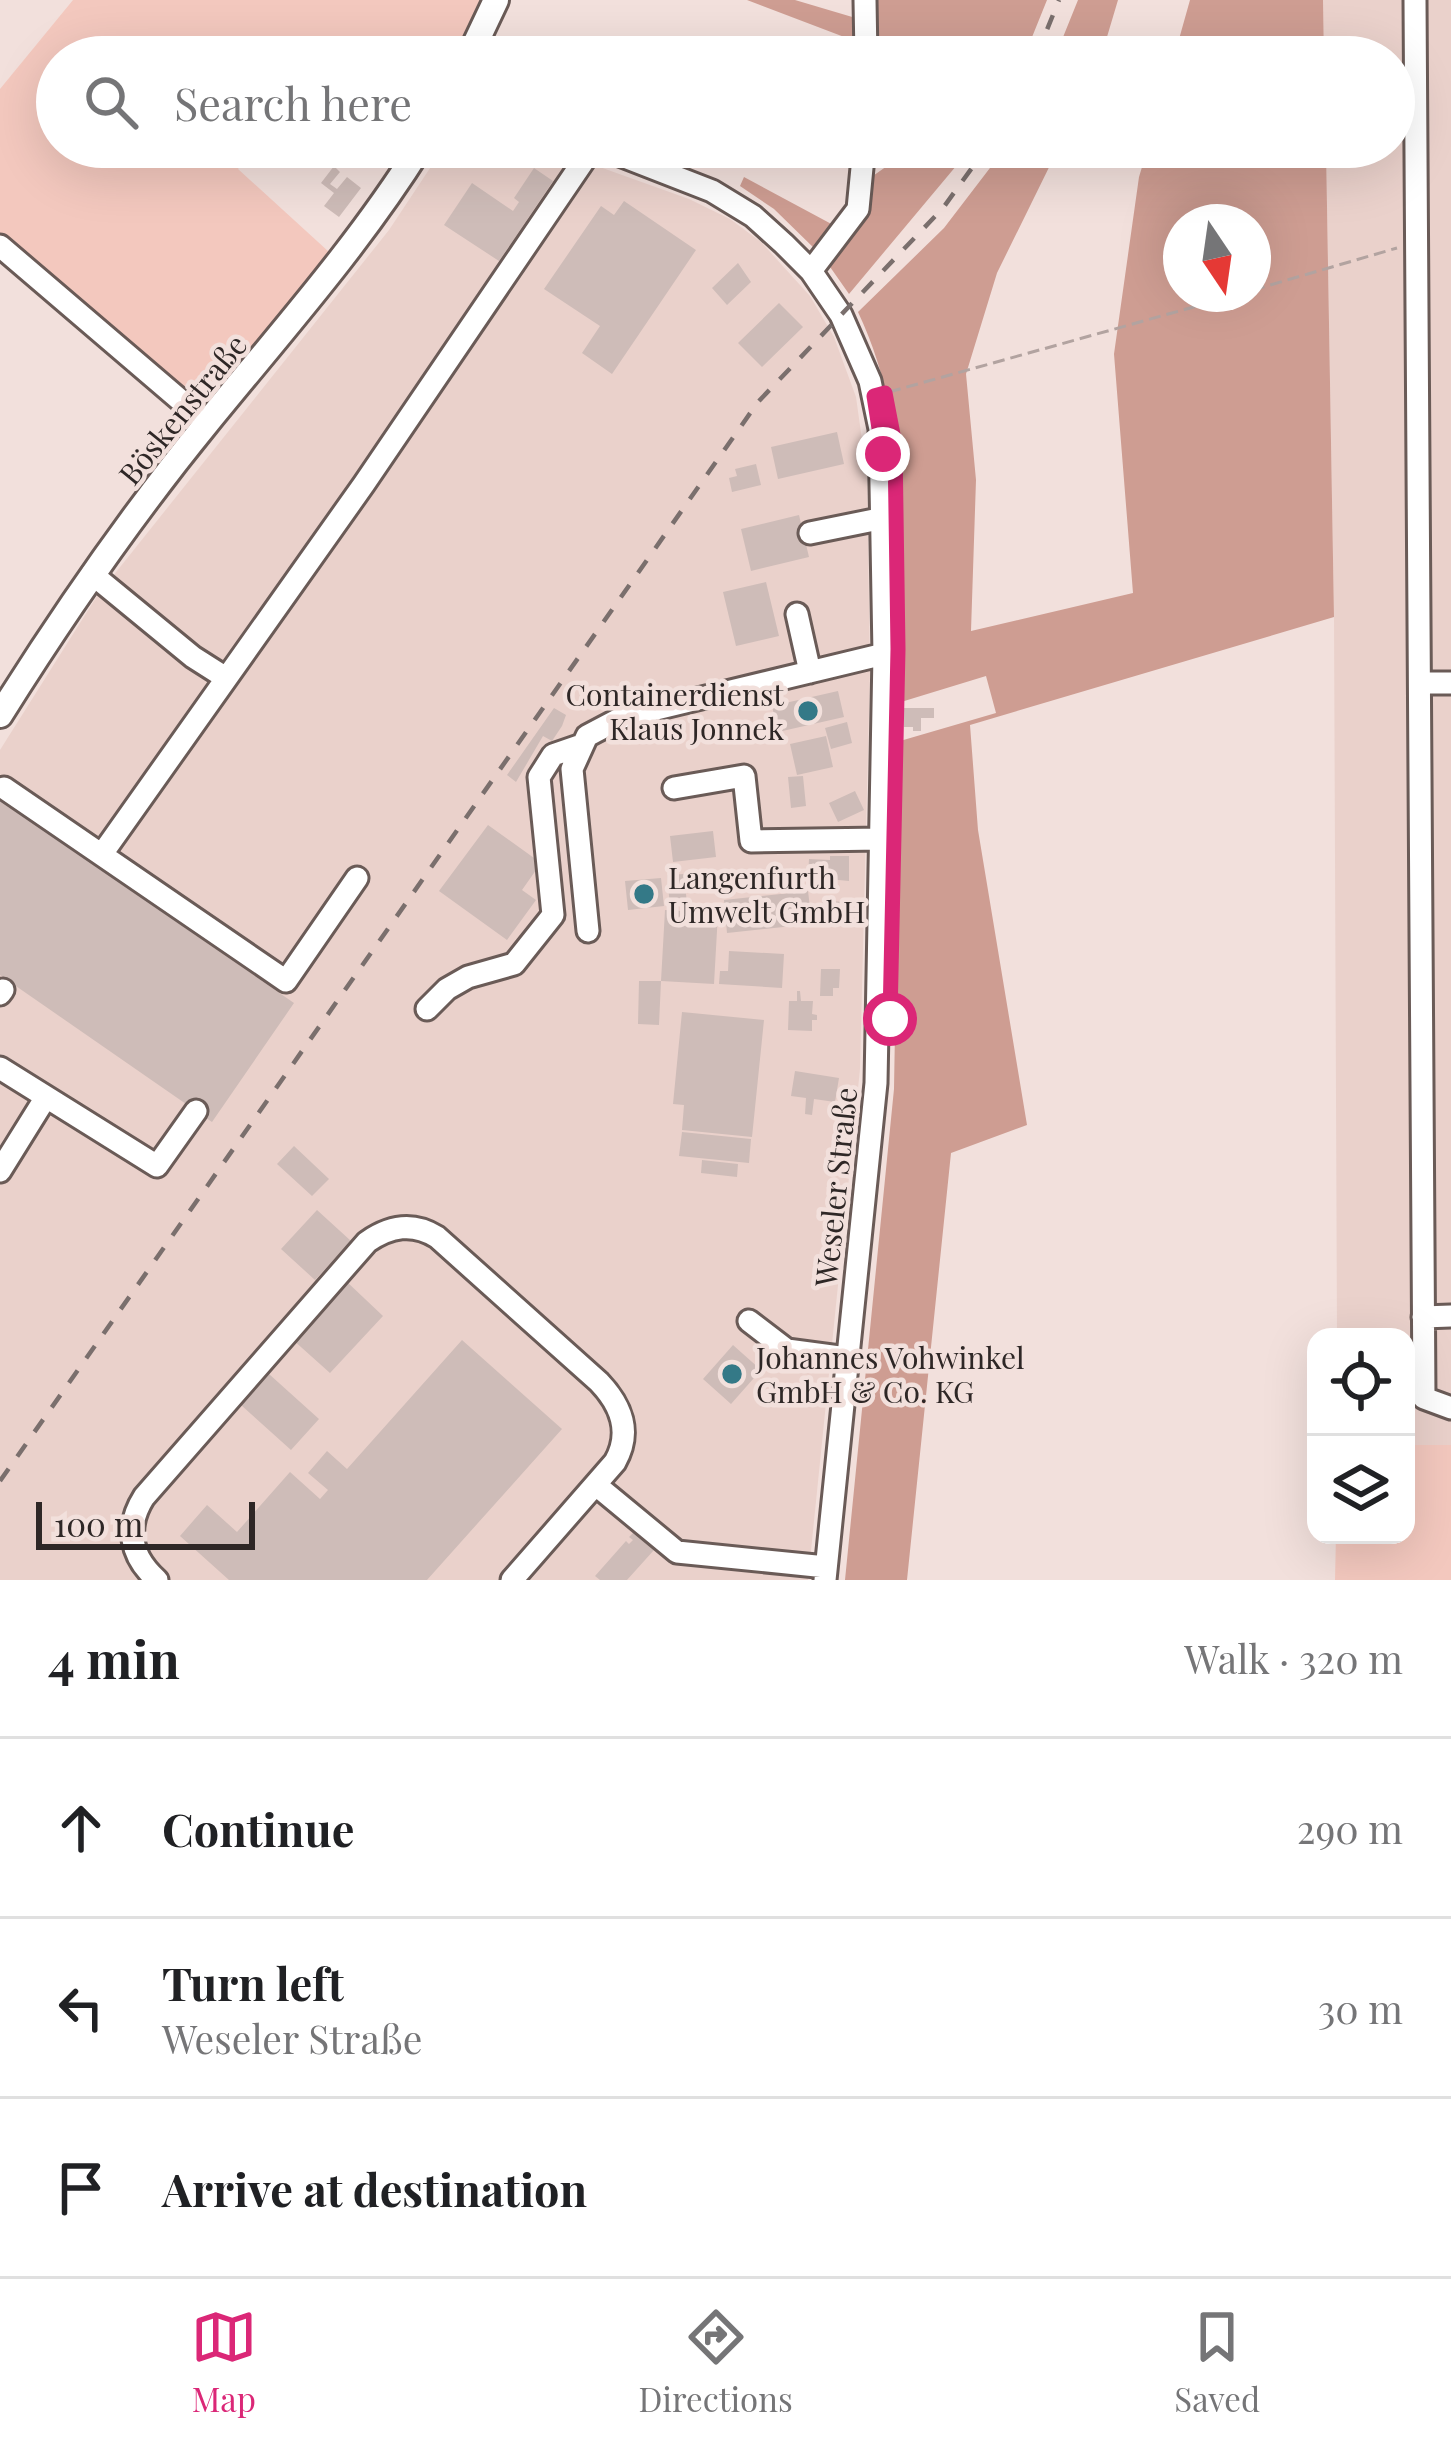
<!DOCTYPE html>
<html lang="en">
<head>
<meta charset="utf-8">
<style>
	body { margin:0; font-family:"Playfair Display",serif; background:#f6f6f6; color:#202124 }
	.controls { position:absolute; right:36px; bottom:36px; display:grid; overflow:hidden; border-radius:24px; box-shadow:0 12px 48px #0002 }
	.controls button { width:108px; height:108px; display:grid; place-items:center; padding:0; border:0; border-bottom:3px solid #e0e0e0; background:#fff; color:#202124; font:60px sans-serif }
	.compass { position:absolute; left:1163px; top:204px; width:108px; height:108px; border-radius:50%; background:#fff; box-shadow:0 12px 48px #0002; rotate:167deg }
	.scale { position:absolute; left:36px; bottom:30px; width:219px; box-sizing:border-box; padding-left:12px; border:6px solid #2e2726; border-top:0; font-size:33px; line-height:42px; white-space:nowrap; color:#2e2726; -webkit-text-stroke:9px #f2e0dc; paint-order:stroke }
	.stop { position:absolute; width:36px; height:36px; margin:-27px; border:9px solid #db2777; border-radius:50%; background:#fff }
	.stop.end { background:#db2777; border-color:#fff; box-shadow:0 3px 12px #0008 }
	.list { margin:0; padding:0; list-style:none }
	h2 { display:flex; justify-content:space-between; align-items:center; height:156px; margin:0; padding:0 48px; font-size:51px }
	h2 small { font-size:39px; font-weight:400; color:#757577 }
	.list li { display:grid; grid-template-columns:78px 1fr auto; gap:36px; align-items:center; box-sizing:border-box; height:180px; padding:0 48px; border-top:3px solid #e0e0e0 }
	.list b { display:block; font-size:45px; white-space:nowrap }
	.list p { margin:0; font-size:39px; white-space:nowrap; color:#757577 }
	.list em { font-size:39px; font-style:normal; color:#757577 }
	.icon { flex:none; width:66px; height:66px; fill:none; stroke:currentColor; stroke-width:2; stroke-linecap:round; stroke-linejoin:round }
	.map { position:relative; flex:none; width:1451px; height:1580px; overflow:hidden }
	.search { position:absolute; background:#fff; box-shadow:0 12px 48px #0002; left:36px; right:36px; top:36px; height:132px; display:flex; align-items:center; gap:30px; box-sizing:border-box; padding:0 42px; border-radius:66px; color:#757577; font-size:45px }
	.sheet { height:696px; background:#fff }
	nav { display:flex; justify-content:space-around; align-items:center; box-sizing:border-box; height:168px; border-top:3px solid #e0e0e0; background:#fff; font-size:33px; color:#757577 }
	nav a { display:grid; justify-items:center; gap:6px }
	nav .on { color:#db2777 }
	.map>svg:first-child { display:block }
	.built { fill:#ead1cb }
	.green { fill:#f3c8be }
	.forest { fill:#ce9d92; fill-rule:evenodd }
	.building { fill:#cebcb8 }
	.lines { fill:none; stroke-linecap:round; stroke-linejoin:round }
	.minor-casing { stroke:#6a5b57; stroke-width:27 }
	.major-casing { stroke:#6a5b57; stroke-width:30 }
	.path { stroke:#b2a3a0; stroke-width:3; stroke-dasharray:12 6; stroke-linecap:butt }
	.minor { stroke:#fff; stroke-width:21 }
	.major { stroke:#fff; stroke-width:24 }
	.rail { stroke:#7a6f6d; stroke-width:4.5; stroke-dasharray:15 15; stroke-linecap:butt }
	.route { stroke:#db2777; stroke-width:15 }
	.poi-dot { fill:#347987; stroke:#f2e0dc; stroke-width:4.5 }
	.labels { text-anchor:middle; dominant-baseline:central; stroke-width:9; stroke-linejoin:round; paint-order:stroke }
	.street-label { font-size:30px; fill:#2e2726; stroke:#f2e0dc }
	.poi-label { font-size:30px; fill:#2e2726; stroke:#f2e0dc; text-anchor:start }
</style>
</head>
<body>
<div class="map">
<svg width="1451" height="1580" viewBox="0 0 1451 1580">
	<rect width="100%" height="100%" fill="#f2e0dc"/>
	<path class="built" d="M 1323,0 L 1451,0 L 1451,1445 L 1406,1445 L 1406,1337 L 1337,1337 L 1334,617 L 1326,147 L 1394,147 L 1394,57 L 1324,57 Z
		M 444,147 L 544,147 L 689,199 L 730,219 L 761,242 L 810,296 L 834,337 L 856,397 L 867,476 L 870,672 L 860,1069 L 808,1580 L 0,1580 L 0,750 L 97,596 L 389,230 Z"/>
	<path class="green" d="M 73,0 L 495,0 L 468,57 L 57,57 L 57,147 L 254,147 L 238,169 L 340,262 L 282,312 L 200,417 L 0,246 L 0,89 Z
		M 1406,1445 L 1451,1445 L 1451,1580 L 1335,1580 L 1336,1535 L 1406,1535 Z"/>
	<path class="forest" d="M 747,0 L 795,0 L 859,19 L 860,43 Z
		M 870,0 L 1047,0 L 1024,57 L 901,57 L 872,46 Z
		M 1078,0 L 1118,0 L 1101,57 L 1055,57 Z
		M 1190,0 L 1323,0 L 1324,57 L 1174,57 Z
		M 914,147 L 972,147 L 849,294 L 828,264 L 870,178 Z
		M 1006,147 L 1059,147 L 997,273 L 966,374 L 976,480 L 971,631 L 1133,593 L 1114,354 L 1139,177 L 1148,147 L 1326,147 L 1334,617 L 970,725 L 978,830 L 1027,1125 L 951,1153 L 907,1580 L 845,1580 L 894,1089 L 900,741 L 996,713 L 986,676 L 901,702 C 901,569 916,435 858,312 L 944,228 ZM 1181,222 L 1253,222 L 1253,294 L 1181,294 Z
		M 744,177 L 837,227 L 817,251 L 774,209 L 740,186 Z"/>
	<path class="building" d="M 334,166 L 340,172 L 330,184 L 337,189 L 347,177 L 361,188 L 339,217 L 324,206 L 334,193 L 321,183 Z
		M 534,168 L 553,181 L 499,261 L 444,225 L 472,183 L 513,211 L 519,202 L 514,198 Z
		M 624,201 L 696,250 L 612,374 L 582,353 L 600,326 L 544,289 L 601,206 L 614,215 Z
		M 738,263 L 751,282 L 727,305 L 712,288 Z
		M 779,303 L 803,327 L 762,367 L 738,343 Z
		M 837,432 L 844,464 L 778,479 L 771,447 Z
		M 756,464 L 761,485 L 732,492 L 729,478 L 737,476 L 735,469 Z
		M 799,515 L 809,557 L 751,571 L 741,529 Z
		M 766,582 L 779,636 L 736,646 L 723,592 Z
		M 838,691 L 844,717 L 778,732 L 772,706 Z
		M 554,708 L 566,715 L 562,726 L 552,741 L 543,736 L 516,782 L 507,775 Z
		M 904,708 L 934,708 L 934,718 L 921,718 L 921,731 L 913,731 L 913,727 L 904,727 Z
		M 847,722 L 852,743 L 831,749 L 825,728 Z
		M 826,736 L 833,767 L 797,775 L 790,744 Z
		M 803,776 L 806,806 L 791,808 L 788,777 Z
		M 855,791 L 864,810 L 838,822 L 829,803 Z
		M 0,800 L 294,1003 L 212,1122 L 0,975 Z
		M 488,825 L 541,863 L 522,890 L 536,900 L 507,940 L 439,891 Z
		M 713,831 L 716,857 L 673,862 L 670,836 Z
		M 830,856 L 849,856 L 849,881 L 808,877 L 809,859 L 830,860 Z
		M 684,874 L 687,904 L 670,906 L 667,875 Z
		M 661,878 L 664,906 L 628,910 L 625,881 Z
		M 808,891 L 812,924 L 727,933 L 724,900 Z
		M 822,901 L 848,902 L 848,918 L 822,918 Z
		M 665,910 L 718,913 L 714,984 L 661,981 Z
		M 729,951 L 784,954 L 782,988 L 719,984 L 720,971 L 728,971 Z
		M 821,969 L 840,969 L 839,988 L 833,988 L 833,996 L 820,996 Z
		M 639,981 L 661,981 L 659,1025 L 638,1024 Z
		M 797,991 L 800,991 L 801,1001 L 813,1001 L 812,1014 L 817,1015 L 817,1020 L 812,1020 L 812,1031 L 788,1030 L 789,1001 L 797,1001 Z
		M 682,1012 L 764,1020 L 752,1137 L 682,1130 L 684,1105 L 673,1104 Z
		M 795,1071 L 839,1078 L 835,1102 L 814,1099 L 812,1115 L 805,1114 L 806,1098 L 791,1096 Z
		M 682,1132 L 751,1139 L 749,1163 L 679,1156 Z
		M 294,1146 L 329,1179 L 312,1196 L 277,1164 Z
		M 702,1160 L 738,1164 L 737,1177 L 701,1173 Z
		M 317,1210 L 351,1241 L 315,1280 L 281,1249 Z
		M 346,1281 L 383,1316 L 330,1373 L 292,1339 Z
		M 462,1340 L 562,1429 L 427,1580 L 229,1580 L 180,1536 L 207,1505 L 237,1532 L 290,1472 L 320,1499 L 328,1490 L 308,1473 L 327,1451 L 347,1469 Z
		M 733,1345 L 761,1370 L 731,1404 L 703,1379 Z
		M 269,1374 L 319,1419 L 291,1450 L 241,1405 Z
		M 634,1532 L 654,1550 L 627,1580 L 600,1580 L 595,1576 L 626,1541 L 629,1544 L 633,1540 L 629,1537 Z"/>
	<g class="lines">
		<g class="minor-casing">
			<path id="minor" d="M 865,0 L 866,57
				M 1415,0 L 1424,1398 L 1451,1408
				M 599,147 L 712,191 L 753,216 L 784,244 L 811,271 L 841,315 L 870,381 L 880,429 L 884,654 L 876,1083 L 825,1580
				M 0,246 L 207,423
				M 811,271 L 858,209 L 864,147
				M 810,533 L 884,518
				M 92,574 L 193,657 L 226,678
				M 797,614 L 810,672
				M 1420,683 L 1451,683
				M 4,788 L 286,981 L 357,878
				M 674,788 L 744,776 L 751,841 L 881,839
				M 102,854 L 364,484 L 593,147
				M 588,931 L 572,769 L 587,736 L 623,717 L 884,654
				M 0,994 L 3,990
				M 427,1009 L 447,989 L 468,977 L 514,964 L 553,915 L 539,777 L 553,755 L 579,746
				M 0,1068 L 157,1166 L 196,1111
				M 0,1171 L 46,1097
				M 1423,1317 L 1451,1316
				M 749,1321 L 787,1350 L 847,1358
				M 596,1485 L 677,1552 L 826,1567
				M 157,1580 C 130,1556 125,1527 144,1497 L 367,1242 C 390,1226 413,1222 437,1237 L 599,1382 C 621,1405 632,1432 615,1462 L 512,1580"/>
		</g>
		<g class="major-casing">
			<path id="major" d="M 469,57 L 496,0
				M 0,715 C 64,613 131,516 207,423 C 281,332 358,246 420,147"/>
		</g>
		<path class="path" d="M 556,147 L 571,152
			M 1253,290 L 1397,248
			M 889,392 L 1240,294"/>
		<use href="#minor" class="minor"/>
		<use href="#major" class="major"/>
		<path class="rail" d="M 1036,57 L 1059,0
			M 0,1481 L 758,402 L 943,208 L 987,147"/>
	</g>
	<g class="lines">
		<path class="route" d="M 883,454 L 874,396 L 885,393 L 895,445 L 898,649 L 890,1019"/>
	</g>
	<g class="poi-dot">
		<circle cx="808" cy="711" r="12"/>
		<circle cx="644" cy="894" r="12"/>
		<circle cx="732" cy="1374" r="12"/>
	</g>
	<g class="labels">
		<g class="street-label">
			<text transform="translate(182 409) rotate(-51)">Böskenstraße</text>
			<text transform="translate(835 1187) rotate(-84)">Weseler Straße</text>
		</g>
		<g class="poi-label">
			<text x="784" y="694" text-anchor="end">Containerdienst<tspan x="784" dy="34">Klaus Jonnek</tspan></text>
			<text x="668" y="877">Langenfurth<tspan x="668" dy="34">Umwelt GmbH</tspan></text>
			<text x="756" y="1357">Johannes Vohwinkel<tspan x="756" dy="34">GmbH &amp; Co. KG</tspan></text>
		</g>
	</g>
</svg>
<div class="controls">
<button><svg class="icon" aria-label="locate" viewBox="0 0 24 24"><circle cx="12" cy="12" r="6"/><path d="M12 2v4M12 18v4M2 12h4M18 12h4"/></svg></button>
<button><svg class="icon" aria-label="layers" viewBox="0 0 24 24"><path d="M12 4l9 5-9 5-9-5zM3 14l9 5 9-5"/></svg></button>
</div>
<svg class="compass" viewBox="-18 -18 36 36"><path d="M0-13l5 13h-10z" fill="#e53935"/><path d="M0 13l5-13h-10z" fill="#757577"/></svg>
<div class="scale">100 m</div>
<div class="stop" style="left:890px;top:1019px"></div>
<div class="stop end" style="left:883px;top:454px"></div>
<div class="search"><svg class="icon" aria-label="search" viewBox="0 0 24 24"><circle cx="10" cy="10" r="6"/><path d="M15 15l6 6"/></svg>Search here</div>
</div>
<section class="sheet">
<h2>4 min<small>Walk · 320 m</small></h2>
<ul class="list">
<li><svg class="icon" aria-label="ahead" viewBox="0 0 24 24"><path d="M12 20V5M6 11l6-6 6 6"/></svg><div><b>Continue</b></div><em>290 m</em></li>
<li><svg class="icon" aria-label="left" viewBox="0 0 24 24"><path d="M17 20v-9H6M10 6l-5 5 5 5"/></svg><div><b>Turn left</b><p>Weseler Straße</p></div><em>30 m</em></li>
<li><svg class="icon" aria-label="arrive" viewBox="0 0 24 24"><path d="M6 21V4h12l-3 4 3 4H6"/></svg><div><b>Arrive at destination</b></div></li>
</ul>
</section>
<nav>
<a class="on"><svg class="icon" aria-label="map" viewBox="0 0 24 24"><path d="M3 6l6-2 6 2 6-2v14l-6 2-6-2-6 2zM9 4v14M15 6v14"/></svg>Map</a>
<a><svg class="icon" aria-label="directions" viewBox="0 0 24 24"><path d="M12 3l9 9-9 9-9-9zM9 14v-3h6M13 9l2 2-2 2"/></svg>Directions</a>
<a><svg class="icon" aria-label="saved" viewBox="0 0 24 24"><path d="M7 4h10v16l-5-4-5 4z"/></svg>Saved</a>
</nav>
</body>
</html>
